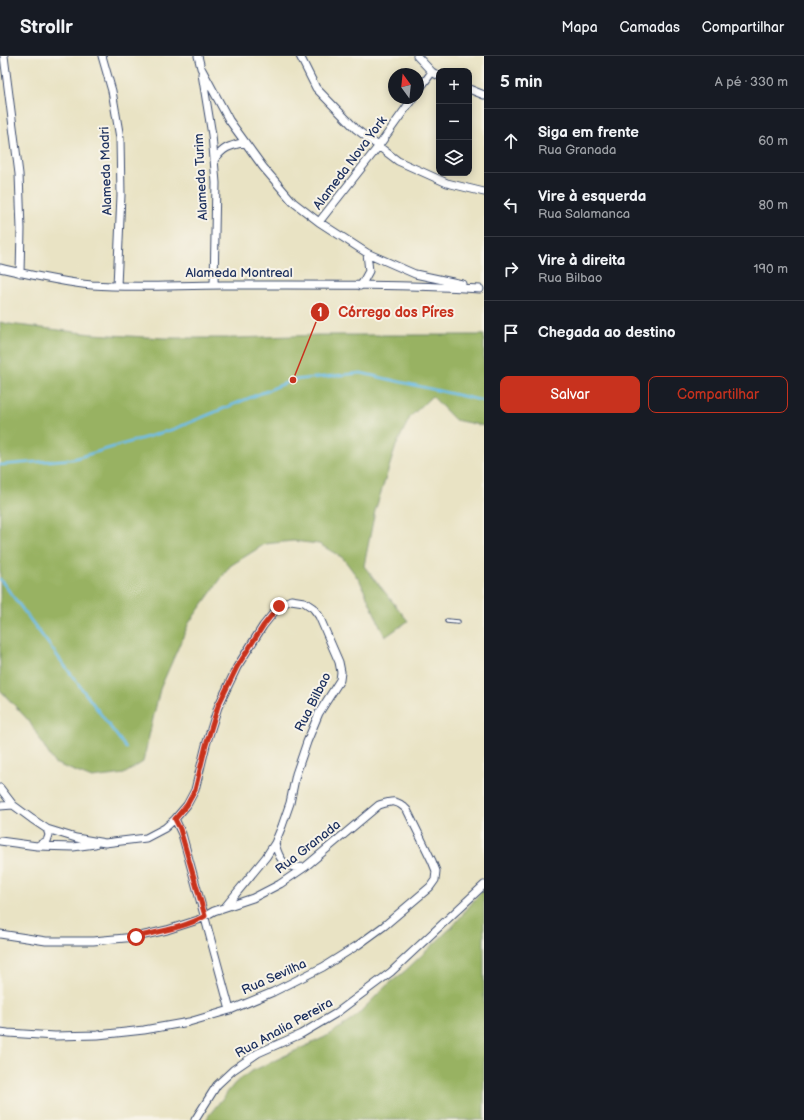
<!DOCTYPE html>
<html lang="pt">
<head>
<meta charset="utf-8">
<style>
	body { margin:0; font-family:"Balsamiq Sans",sans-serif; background:#242831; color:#f1f3f6 }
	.controls { position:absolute; right:12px; top:12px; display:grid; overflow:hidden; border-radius:8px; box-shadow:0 2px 10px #0003 }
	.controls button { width:36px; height:36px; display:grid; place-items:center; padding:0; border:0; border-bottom:1px solid #363941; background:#171b24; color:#f1f3f6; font:20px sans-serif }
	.compass { position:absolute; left:388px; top:12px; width:36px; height:36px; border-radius:50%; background:#171b24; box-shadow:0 2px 10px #0003; rotate:345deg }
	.stop { position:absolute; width:12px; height:12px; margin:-9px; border:3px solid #c8321e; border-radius:50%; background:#fff }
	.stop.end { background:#c8321e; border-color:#fff; box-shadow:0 1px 4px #0008 }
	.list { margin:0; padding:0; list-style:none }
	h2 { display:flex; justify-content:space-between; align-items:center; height:52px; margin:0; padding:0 16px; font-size:17px }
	h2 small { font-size:13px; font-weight:400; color:#9ea1a6 }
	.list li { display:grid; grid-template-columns:26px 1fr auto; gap:12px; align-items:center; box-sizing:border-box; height:64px; padding:0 16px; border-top:1px solid #363941 }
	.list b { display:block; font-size:15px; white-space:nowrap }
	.list p { margin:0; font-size:13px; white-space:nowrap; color:#9ea1a6 }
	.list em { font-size:13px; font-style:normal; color:#9ea1a6 }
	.actions { display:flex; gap:8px; padding:12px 16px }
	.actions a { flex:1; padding:9px 0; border:1px solid #c8321e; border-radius:8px; text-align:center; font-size:14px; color:#c8321e }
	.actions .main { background:#c8321e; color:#fff }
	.icon { flex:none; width:22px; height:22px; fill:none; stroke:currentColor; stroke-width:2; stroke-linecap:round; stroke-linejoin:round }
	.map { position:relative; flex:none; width:484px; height:1064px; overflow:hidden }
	header { display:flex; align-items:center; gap:24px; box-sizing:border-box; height:56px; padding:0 20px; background:#171b24; border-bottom:1px solid #363941 }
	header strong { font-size:19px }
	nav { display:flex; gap:22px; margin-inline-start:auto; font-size:14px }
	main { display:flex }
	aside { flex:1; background:#171b24 }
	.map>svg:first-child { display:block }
	.forest { fill:#98b262; stroke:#5a7060 }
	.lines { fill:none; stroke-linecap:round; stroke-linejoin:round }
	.stream { stroke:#6ebee9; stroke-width:2.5 }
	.lane-casing { stroke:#3a4a6d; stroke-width:5.5 }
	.street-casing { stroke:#3a4a6d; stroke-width:9 }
	.lane { stroke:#fff; stroke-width:3.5 }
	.street { stroke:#fff; stroke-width:7 }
	.route { stroke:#c8321e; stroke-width:5 }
	.labels { text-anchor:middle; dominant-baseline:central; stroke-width:4; stroke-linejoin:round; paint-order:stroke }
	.street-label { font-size:13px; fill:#1b2f5e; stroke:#f7f3e8 }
	.leader { fill:none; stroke:#c8321e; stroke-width:1.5 }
	.callout-dot { fill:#c8321e; stroke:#f7f3e8; stroke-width:1.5 }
	.mark-label { font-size:12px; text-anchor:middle; font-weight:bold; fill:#fff }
	.callout-label { font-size:14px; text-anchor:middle; font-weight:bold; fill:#c8321e; stroke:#f7f3e8; stroke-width:4; stroke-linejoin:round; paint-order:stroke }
</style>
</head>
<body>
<header>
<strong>Strollr</strong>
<nav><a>Mapa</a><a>Camadas</a><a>Compartilhar</a></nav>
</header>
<main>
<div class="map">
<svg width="484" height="1064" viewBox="0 0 484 1064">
	<rect width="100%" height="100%" fill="#f7f3e8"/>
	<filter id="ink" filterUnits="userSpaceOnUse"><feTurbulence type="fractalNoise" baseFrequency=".025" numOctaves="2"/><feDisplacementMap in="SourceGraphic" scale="8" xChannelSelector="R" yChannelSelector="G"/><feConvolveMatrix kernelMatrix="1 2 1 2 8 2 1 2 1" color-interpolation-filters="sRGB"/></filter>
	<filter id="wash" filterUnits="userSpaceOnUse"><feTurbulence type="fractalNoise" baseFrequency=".012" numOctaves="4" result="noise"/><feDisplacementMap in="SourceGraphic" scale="16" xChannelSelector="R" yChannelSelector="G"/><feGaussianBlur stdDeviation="0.9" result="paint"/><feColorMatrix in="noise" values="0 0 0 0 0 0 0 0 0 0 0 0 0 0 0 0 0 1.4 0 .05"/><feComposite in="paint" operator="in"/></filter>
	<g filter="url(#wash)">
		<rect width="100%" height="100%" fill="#e9e3c4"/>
		<path class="forest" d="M 0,266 L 9,268 L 92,278 L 164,282 L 238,282 L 319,279 L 484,279 L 484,370 L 455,364 L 432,340 L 410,361 L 396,390 L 375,455 L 364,510 L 408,565 L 385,581 L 360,525 L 343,502 L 319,488 L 293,485 L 265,488 L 230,510 L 189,567 L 160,633 L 143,706 L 124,718 L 92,722 L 54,707 L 29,665 L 0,634 Z
			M 484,834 L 484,1064 L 206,1064 L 209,1059 L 235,1027 L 250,1016 L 325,981 L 352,964 L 385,931 L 405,915 L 454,869 L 480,837 Z"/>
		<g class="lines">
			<path class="stream" d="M 0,409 L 73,403 L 174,373 L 293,324 L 361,317 L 484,345
				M 0,523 L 126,692"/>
		</g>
	</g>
	<g filter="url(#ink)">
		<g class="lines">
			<g class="lane-casing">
				<path id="lane" d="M 447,565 L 458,566"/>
			</g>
			<g class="street-casing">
				<path id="street" d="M 4,0 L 19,118 L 21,173 L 20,217
					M 102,0 L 112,35 L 120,82 L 121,139 L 117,230
					M 198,0 L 201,12 L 229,64 L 263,111 L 293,146 L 319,166 L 367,197 L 415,218 L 462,228
					M 300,0 L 316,32 L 356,73 L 398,105 L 447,127 L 484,136
					M 417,0 L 432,16 L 439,20
					M 202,18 L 212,79 L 216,127 L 214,229
					M 469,33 L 484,39
					M 418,35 L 432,16
					M 214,104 C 224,91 229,90 245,86
					M 319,166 L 378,91 L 413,42
					M 0,212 C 31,219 61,226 92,229 C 136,232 179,229 223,229 C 308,229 394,228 480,233
					M 360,230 L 363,226 L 369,215 L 367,197
					M 0,732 L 13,749 L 32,763 L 47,773 L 76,782 L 105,787 L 146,782 L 165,772 L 175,763 L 187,749 L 195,734 L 206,689 L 218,651 L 237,611 L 263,570 L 279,550 L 291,544 L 304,546 L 313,552 L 319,560 L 339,606 L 341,616 L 340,624 L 319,657 L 307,686 L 296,718 L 290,747 L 282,770 L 275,787 L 266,801 L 225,851
					M 0,750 L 13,749
					M 175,763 L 182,778 L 230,954
					M 0,785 L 37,790 L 73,791 L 95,788
					M 275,787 C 277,796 281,808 291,810 C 295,812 300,811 305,811
					M 39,789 L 47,785 L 49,779 L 47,773
					M 0,878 L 46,885 L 93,885 L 136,881 L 167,874 L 198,864 L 214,855 L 253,842 L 280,828 L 305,811 L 379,749 C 392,745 397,743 407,754 L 432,805 L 436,815 L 435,824 L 430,831 L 384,870 L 358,889 L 323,911 L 273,936 L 230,954 L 189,966 L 144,974 L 98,979 L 55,980 L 8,977 L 0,976
					M 195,1064 L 217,1029 L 233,1014 L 258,997 L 301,978 L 335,958 L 391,916 L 484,829"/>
			</g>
			<use href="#lane" class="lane"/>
			<use href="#street" class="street"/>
		</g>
	</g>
	<g class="lines" filter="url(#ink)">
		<path class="route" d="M 136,881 C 156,876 187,871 205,860 L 180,773 L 175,763 L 187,749 L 195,734 L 206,689 L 218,650 L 237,611 L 263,570 L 279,550"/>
	</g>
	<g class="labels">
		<g class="street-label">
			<text transform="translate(350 107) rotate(-53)">Alameda Nova York</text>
			<text transform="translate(106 115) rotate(-92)">Alameda Madri</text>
			<text transform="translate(201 121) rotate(-93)">Alameda Turim</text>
			<text x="239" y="217">Alameda Montreal</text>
			<text transform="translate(313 646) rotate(-63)">Rua Bilbao</text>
			<text transform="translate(308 791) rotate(-38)">Rua Granada</text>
			<text transform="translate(274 921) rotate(-24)">Rua Sevilha</text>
			<text transform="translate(284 972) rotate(-29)">Rua Analia Pereira</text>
		</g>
	</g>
	<path class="leader" d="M293 324L320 256"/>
	<g class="callout-dot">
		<circle cx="293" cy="324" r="4"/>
		<circle cx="320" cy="256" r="10"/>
	</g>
	<g class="mark-label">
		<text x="320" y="260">1</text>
	</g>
	<g class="callout-label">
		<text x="396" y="261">Córrego dos Píres</text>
	</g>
</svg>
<div class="controls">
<button>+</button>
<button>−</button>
<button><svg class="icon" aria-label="layers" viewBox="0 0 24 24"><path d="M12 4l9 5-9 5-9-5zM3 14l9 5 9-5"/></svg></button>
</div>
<svg class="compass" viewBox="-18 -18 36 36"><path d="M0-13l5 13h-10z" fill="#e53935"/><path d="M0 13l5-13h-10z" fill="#9ea1a6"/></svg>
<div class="stop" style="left:136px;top:881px"></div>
<div class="stop end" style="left:279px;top:550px"></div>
</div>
<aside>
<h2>5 min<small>A pé · 330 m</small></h2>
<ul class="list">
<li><svg class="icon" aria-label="ahead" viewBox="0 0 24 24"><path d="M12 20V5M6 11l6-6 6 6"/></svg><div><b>Siga em frente</b><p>Rua Granada</p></div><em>60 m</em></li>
<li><svg class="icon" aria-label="left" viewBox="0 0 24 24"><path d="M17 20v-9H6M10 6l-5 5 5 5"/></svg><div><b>Vire à esquerda</b><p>Rua Salamanca</p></div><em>80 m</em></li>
<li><svg class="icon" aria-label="right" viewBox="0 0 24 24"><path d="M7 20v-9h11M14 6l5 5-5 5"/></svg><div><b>Vire à direita</b><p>Rua Bilbao</p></div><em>190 m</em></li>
<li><svg class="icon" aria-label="arrive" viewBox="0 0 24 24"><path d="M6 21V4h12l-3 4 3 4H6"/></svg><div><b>Chegada ao destino</b></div></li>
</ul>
<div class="actions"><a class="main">Salvar</a><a>Compartilhar</a></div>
</aside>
</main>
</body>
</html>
